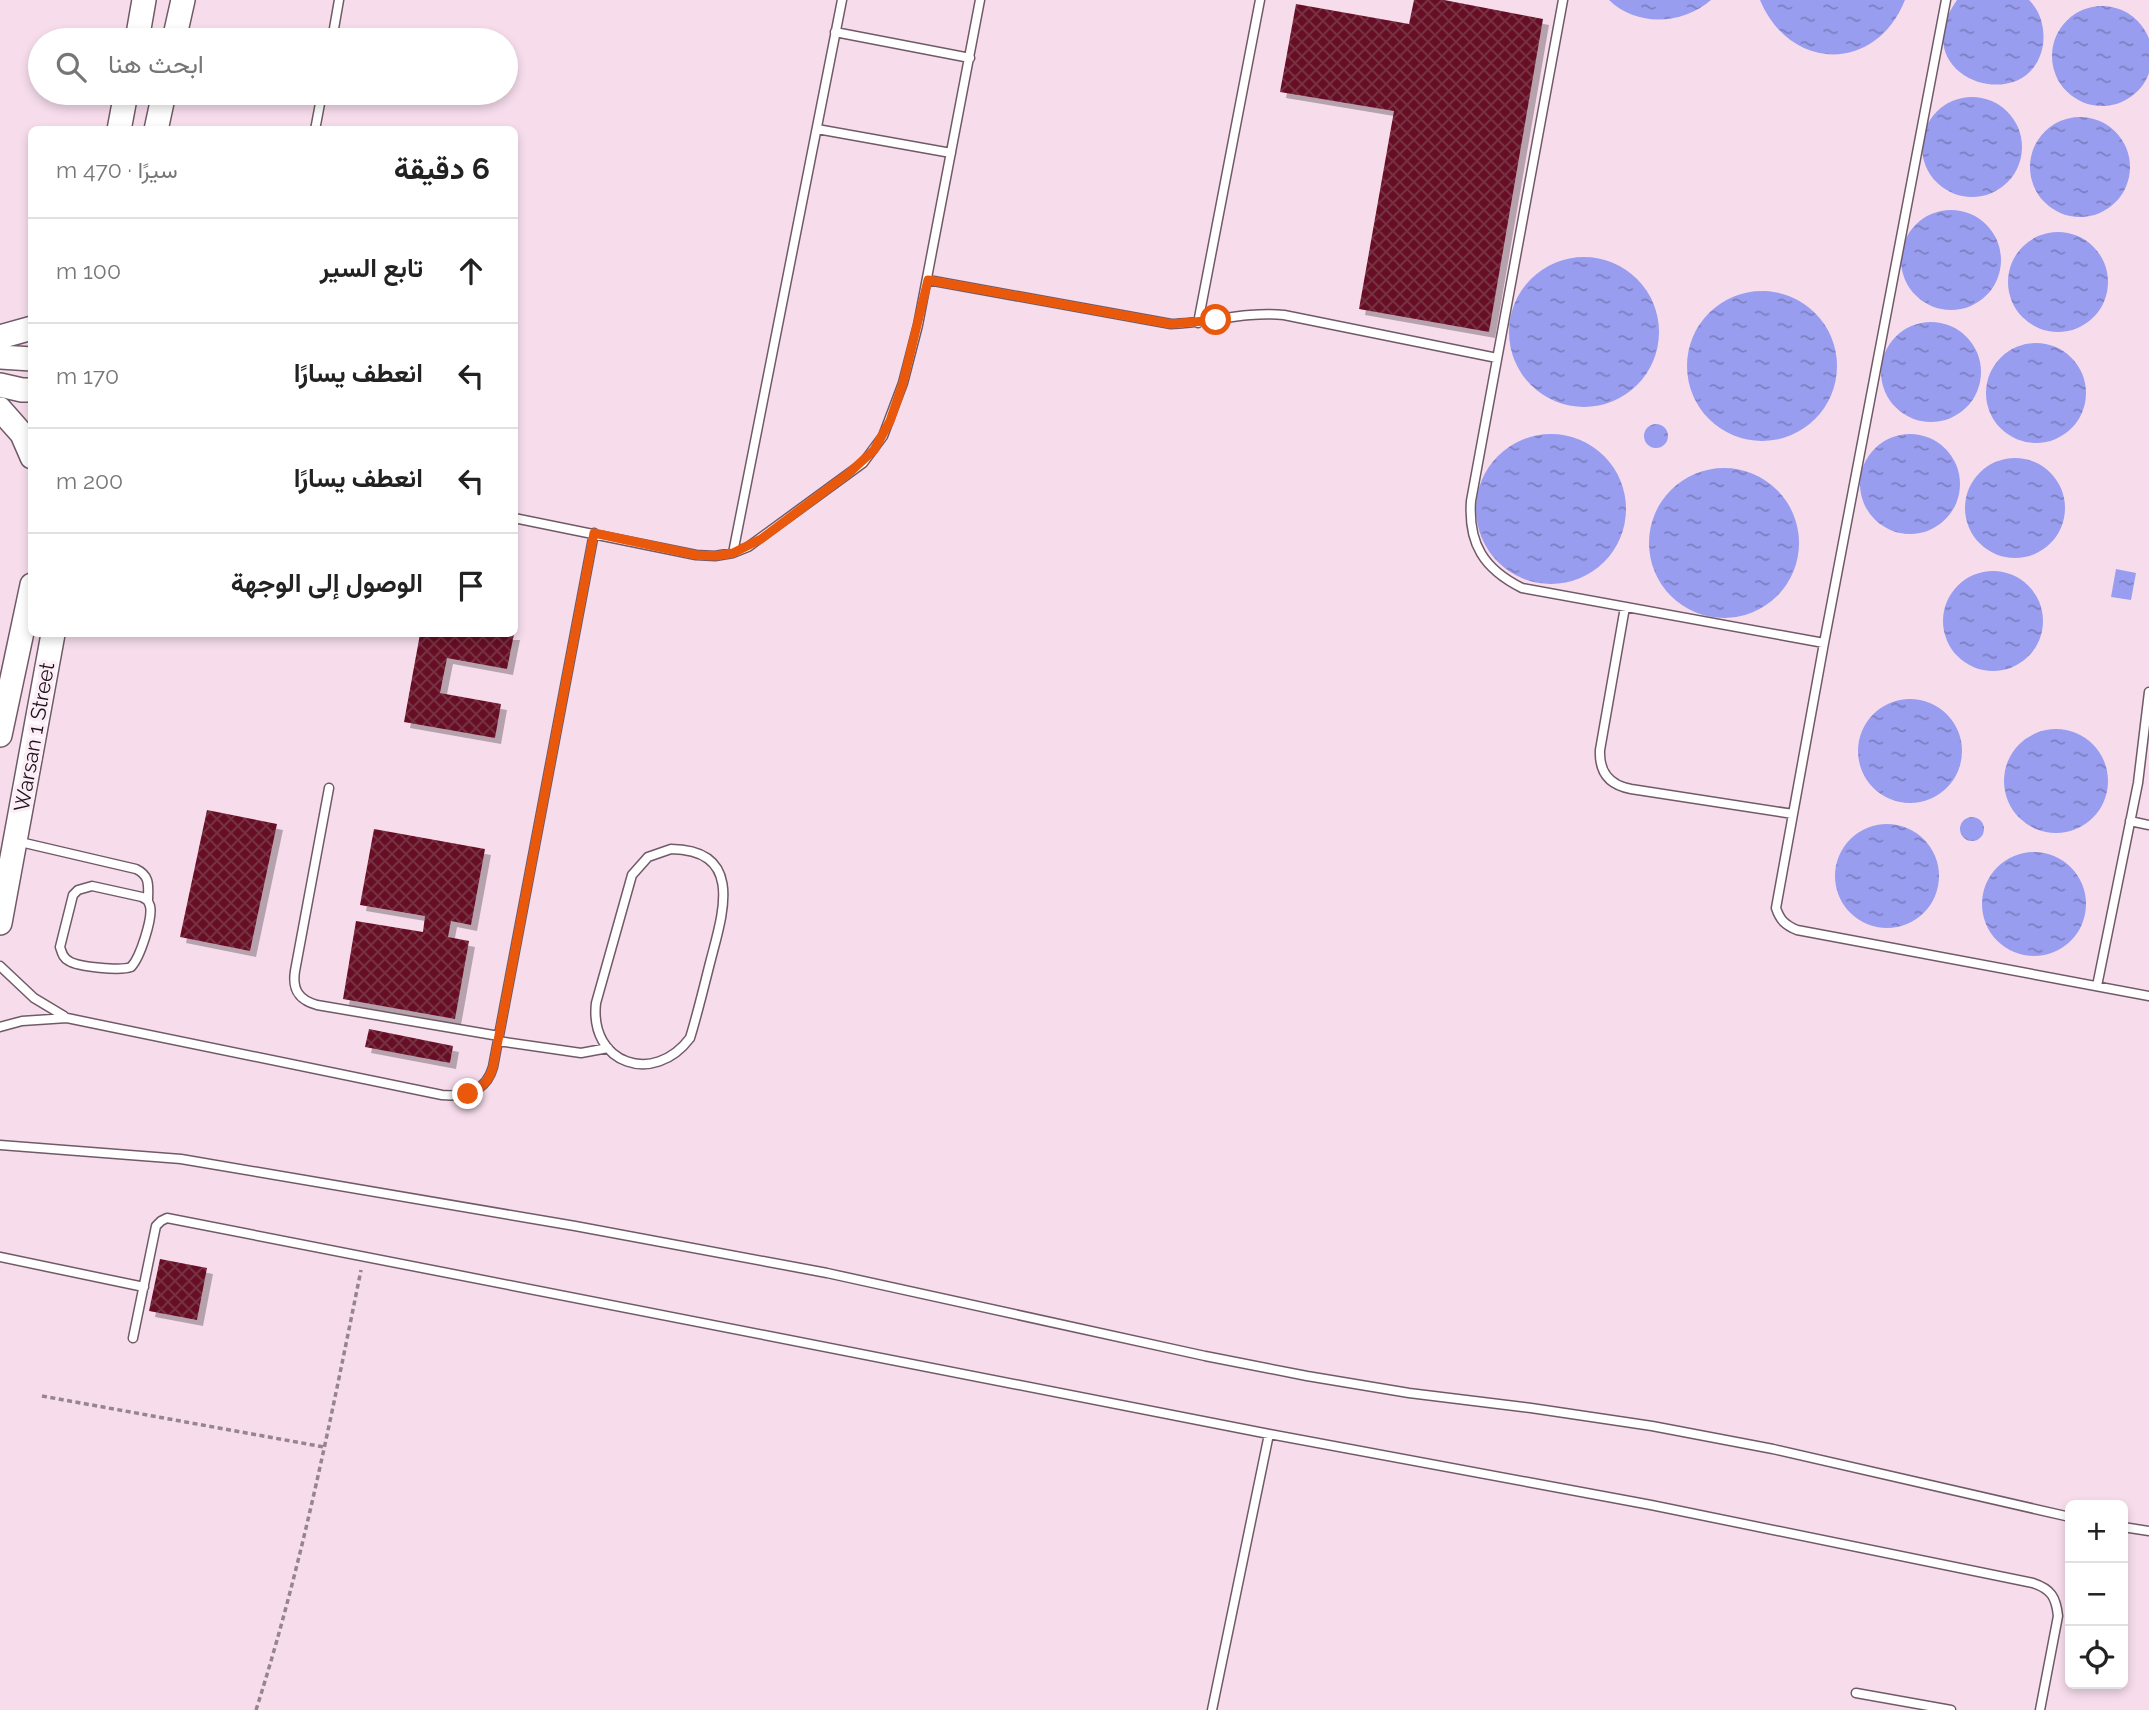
<!DOCTYPE html>
<html lang="ar">
<head>
<meta charset="utf-8">
<style>
	body { margin:0; font-family:Raleway,Vazirmatn,sans-serif; background:#f6f6f6; color:#222; direction:rtl }
	.controls { position:absolute; right:21px; bottom:21px; display:grid; overflow:hidden; border-radius:10px; box-shadow:0 4px 10px #0003 }
	.controls button { width:63px; height:63px; display:grid; place-items:center; padding:0; border:0; border-bottom:2px solid #e0e0e0; background:#fff; color:#222; font:35px sans-serif }
	.stop { position:absolute; width:21px; height:21px; margin:-16px; border:5px solid #ea580c; border-radius:50%; background:#fff }
	.stop.end { background:#ea580c; border-color:#fff; box-shadow:0 2px 7px #0008 }
	.list { margin:0; padding:0; list-style:none }
	h2 { display:flex; justify-content:space-between; align-items:center; height:91px; margin:0; padding:0 28px; font-size:30px }
	h2 small { font-size:23px; font-weight:400; color:#767676 }
	.list li { display:grid; grid-template-columns:46px 1fr auto; gap:21px; align-items:center; box-sizing:border-box; height:105px; padding:0 28px; border-top:2px solid #e0e0e0 }
	.list b { display:block; font-size:26px; white-space:nowrap }
	.list em { font-size:23px; font-style:normal; color:#767676 }
	.icon { flex:none; width:38px; height:38px; fill:none; stroke:currentColor; stroke-width:2; stroke-linecap:round; stroke-linejoin:round }
	.map { position:relative; flex:none; width:2149px; height:1710px; overflow:hidden; direction:ltr }
	.search { position:absolute; background:#fff; box-shadow:0 4px 10px #0003; left:28px; top:28px; width:490px; height:77px; display:flex; align-items:center; gap:18px; box-sizing:border-box; padding:0 24px; border-radius:38px; color:#767676; font-size:26px }
	.panel { position:absolute; background:#fff; box-shadow:0 4px 10px #0003; left:28px; top:126px; width:490px; height:511px; border-radius:10px; direction:rtl }
	.map>svg:first-child { display:block }
	.water { fill:url(#water-ripples) }
	.building { fill:url(#building-cross-hatch); filter:url(#shadow) }
	.lines { fill:none; stroke-linecap:round; stroke-linejoin:round }
	.lane-casing { stroke:#705a67; stroke-width:11 }
	.secondary-casing { stroke:#705a67; stroke-width:26 }
	.path { stroke:#96848f; stroke-width:3.5; stroke-dasharray:5 3.5; stroke-linecap:butt }
	.lane { stroke:#fff; stroke-width:8 }
	.secondary { stroke:#fff; stroke-width:23 }
	.route { stroke:#ea580c; stroke-width:9 }
	.labels { text-anchor:middle; dominant-baseline:central; stroke-width:7; stroke-linejoin:round; paint-order:stroke }
	.street-label { font-size:21px; fill:#1c1319; stroke:#fdedf6 }
</style>
</head>
<body>
<div class="map">
<svg width="2149" height="1710" viewBox="0 0 2149 1710">
	<defs>
		<pattern id="water-ripples" width="26" height="14" patternUnits="userSpaceOnUse" patternTransform="scale(1.75)"><rect width="26" height="14" fill="#999def"/><path d="M2 4q2-2 4 0t4 0M15 11q2-2 4 0t4 0" fill="none" stroke="#7c7fc1"/></pattern>
		<pattern id="building-cross-hatch" width="8" height="8" patternUnits="userSpaceOnUse" patternTransform="scale(1.75)"><rect width="8" height="8" fill="#671126"/><path d="M0 0l8 8M0 8l8-8" fill="none" stroke="#783244"/></pattern>
		<filter id="shadow"><feDropShadow dx="6" dy="6" stdDeviation="0" flood-color="#0004"/></filter>
	</defs>
	<rect width="100%" height="100%" fill="#f7ddec"/>
	<path class="water" d="M 1609,0 L 1711,0 C 1682,25 1637,27 1609,0 Z
		M 1760,0 L 1905,0 C 1876,73 1790,72 1760,0 Z
		M 1957,0 L 2029,0 C 2041,12 2045,28 2043,45 C 2030,120 1901,79 1957,0 Z
		M2052 56a50 50 0 1 1 100 0a50 50 0 1 1-100 0Z
		M1922 147a50 50 0 1 1 100 0a50 50 0 1 1-100 0Z
		M2030 167a50 50 0 1 1 100 0a50 50 0 1 1-100 0Z
		M1901 260a50 50 0 1 1 100 0a50 50 0 1 1-100 0Z
		M2008 282a50 50 0 1 1 100 0a50 50 0 1 1-100 0Z
		M1509 332a75 75 0 1 1 150 0a75 75 0 1 1-150 0Z
		M1687 366a75 75 0 1 1 150 0a75 75 0 1 1-150 0Z
		M1881 372a50 50 0 1 1 100 0a50 50 0 1 1-100 0Z
		M1986 393a50 50 0 1 1 100 0a50 50 0 1 1-100 0Z
		M1644 436a12 12 0 1 1 24 0a12 12 0 1 1-24 0Z
		M1860 484a50 50 0 1 1 100 0a50 50 0 1 1-100 0Z
		M1476 509a75 75 0 1 1 150 0a75 75 0 1 1-150 0Z
		M1965 508a50 50 0 1 1 100 0a50 50 0 1 1-100 0Z
		M1649 543a75 75 0 1 1 150 0a75 75 0 1 1-150 0Z
		M 2116,569 L 2136,573 L 2131,600 L 2111,597 Z
		M1943 621a50 50 0 1 1 100 0a50 50 0 1 1-100 0Z
		M1858 751a52 52 0 1 1 104 0a52 52 0 1 1-104 0Z
		M2004 781a52 52 0 1 1 104 0a52 52 0 1 1-104 0Z
		M1960 829a12 12 0 1 1 24 0a12 12 0 1 1-24 0Z
		M1835 876a52 52 0 1 1 104 0a52 52 0 1 1-104 0Z
		M1982 904a52 52 0 1 1 104 0a52 52 0 1 1-104 0Z"/>
	<path class="building" d="M 1414,0 L 1444,0 L 1543,19 L 1489,332 L 1359,309 L 1394,111 L 1280,92 L 1296,4 L 1409,24 Z
		M 420,634 L 514,634 L 507,669 L 447,658 L 440,693 L 501,704 L 495,738 L 404,722 Z
		M 207,810 L 277,824 L 250,951 L 180,937 Z
		M 374,829 L 485,849 L 471,925 L 451,921 L 448,937 L 469,941 L 455,1019 L 343,999 L 356,921 L 423,932 L 425,916 L 360,905 Z
		M 369,1029 L 453,1046 L 450,1063 L 365,1047 Z
		M 160,1259 L 207,1268 L 197,1320 L 149,1311 Z"/>
	<g class="lines">
		<g class="lane-casing">
			<path id="lane" d="M 1563,0 L 1471,501 C 1468,544 1484,569 1522,588 L 1824,643
				M 1946,0 L 1824,643 L 1776,908 C 1780,920 1785,925 1797,930 L 2149,996
				M 835,32 L 970,58
				M 332,40 L 339,0
				M 817,129 L 951,153
				M 315,130 L 322,93
				M 928,280 L 1171,324 C 1209,323 1245,311 1284,315 L 1497,358
				M 1198,323 L 1260,0
				M 514,518 L 696,555 L 715,556 L 733,553 L 748,547 L 863,463 L 883,436 L 903,383 L 918,325 L 980,0
				M 733,553 L 842,0
				M 1625,607 L 1600,750 C 1599,772 1609,785 1631,789 L 1793,814
				M 329,788 L 295,971 C 292,990 299,1000 317,1005 L 499,1036
				M 2130,821 L 2149,825
				M 16,841 L 136,869 C 151,876 148,887 148,901
				M 671,849 C 744,850 723,913 711,959 C 704,986 698,1012 690,1038 C 654,1086 589,1064 596,1003 L 632,875 L 648,857 Z
				M 92,886 L 142,897 C 147,900 148,900 150,906 C 153,918 140,958 131,967 C 121,971 78,967 69,961 C 63,958 62,953 60,947 L 73,895 L 78,890 Z
				M 0,966 L 34,998 L 64,1016
				M 2097,986 L 2138,783 L 2149,692
				M 0,1027 L 22,1021 L 67,1018 L 442,1095 C 465,1097 486,1092 493,1067 L 594,533
				M 498,1041 L 581,1053 L 608,1048
				M 0,1145 L 181,1159 L 575,1226 L 827,1273 L 1205,1356 L 1307,1376 L 1409,1393 L 1531,1408 L 1652,1426 L 1773,1449 L 2070,1517
				M 0,1257 L 144,1287
				M 133,1338 L 156,1226 L 161,1221 L 167,1218 L 1269,1434 L 1651,1505 L 2033,1583 C 2051,1589 2056,1597 2058,1616 L 2040,1710
				M 2123,1527 L 2149,1531
				M 1856,1693 L 1951,1710
				M 1212,1710 L 1269,1434"/>
		</g>
		<g class="secondary-casing">
			<path id="secondary" d="M 137,40 L 144,0
				M 174,40 L 183,0
				M 119,130 L 126,93
				M 156,130 L 164,93
				M 0,337 L 32,328
				M 0,357 L 32,359
				M 0,385 L 22,390 L 32,390
				M 0,409 L 22,434 L 32,457
				M 0,735 L 32,585
				M 0,923 L 53,634"/>
		</g>
		<path class="path" d="M 42,1396 L 324,1447
			M 256,1710 C 302,1566 331,1418 361,1270"/>
		<use href="#lane" class="lane"/>
		<use href="#secondary" class="secondary"/>
	</g>
	<g class="lines">
		<path class="route" d="M 468,1094 C 482,1087 489,1082 493,1067 L 594,533 L 696,555 L 715,556 L 733,553 L 761,539 L 849,473 L 874,450 L 890,421 L 903,383 L 928,280 L 1171,324 L 1216,320"/>
	</g>
	<g class="labels">
		<g class="street-label">
			<text transform="translate(34 737) rotate(-80)">Warsan 1 Street</text>
		</g>
	</g>
</svg>
<div class="controls">
<button>+</button>
<button>−</button>
<button><svg class="icon" aria-label="locate" viewBox="0 0 24 24"><circle cx="12" cy="12" r="6"/><path d="M12 2v4M12 18v4M2 12h4M18 12h4"/></svg></button>
</div>
<div class="stop" style="left:1216px;top:320px"></div>
<div class="stop end" style="left:468px;top:1094px"></div>
<div class="search"><svg class="icon" aria-label="search" viewBox="0 0 24 24"><circle cx="10" cy="10" r="6"/><path d="M15 15l6 6"/></svg>ابحث هنا</div>
<section class="panel">
<h2>6 دقيقة<small>سيرًا · 470 m</small></h2>
<ul class="list">
<li><svg class="icon" aria-label="ahead" viewBox="0 0 24 24"><path d="M12 20V5M6 11l6-6 6 6"/></svg><div><b>تابع السير</b></div><em>100 m</em></li>
<li><svg class="icon" aria-label="left" viewBox="0 0 24 24"><path d="M17 20v-9H6M10 6l-5 5 5 5"/></svg><div><b>انعطف يسارًا</b></div><em>170 m</em></li>
<li><svg class="icon" aria-label="left" viewBox="0 0 24 24"><path d="M17 20v-9H6M10 6l-5 5 5 5"/></svg><div><b>انعطف يسارًا</b></div><em>200 m</em></li>
<li><svg class="icon" aria-label="arrive" viewBox="0 0 24 24"><path d="M6 21V4h12l-3 4 3 4H6"/></svg><div><b>الوصول إلى الوجهة</b></div></li>
</ul>
</section>
</div>
</body>
</html>
